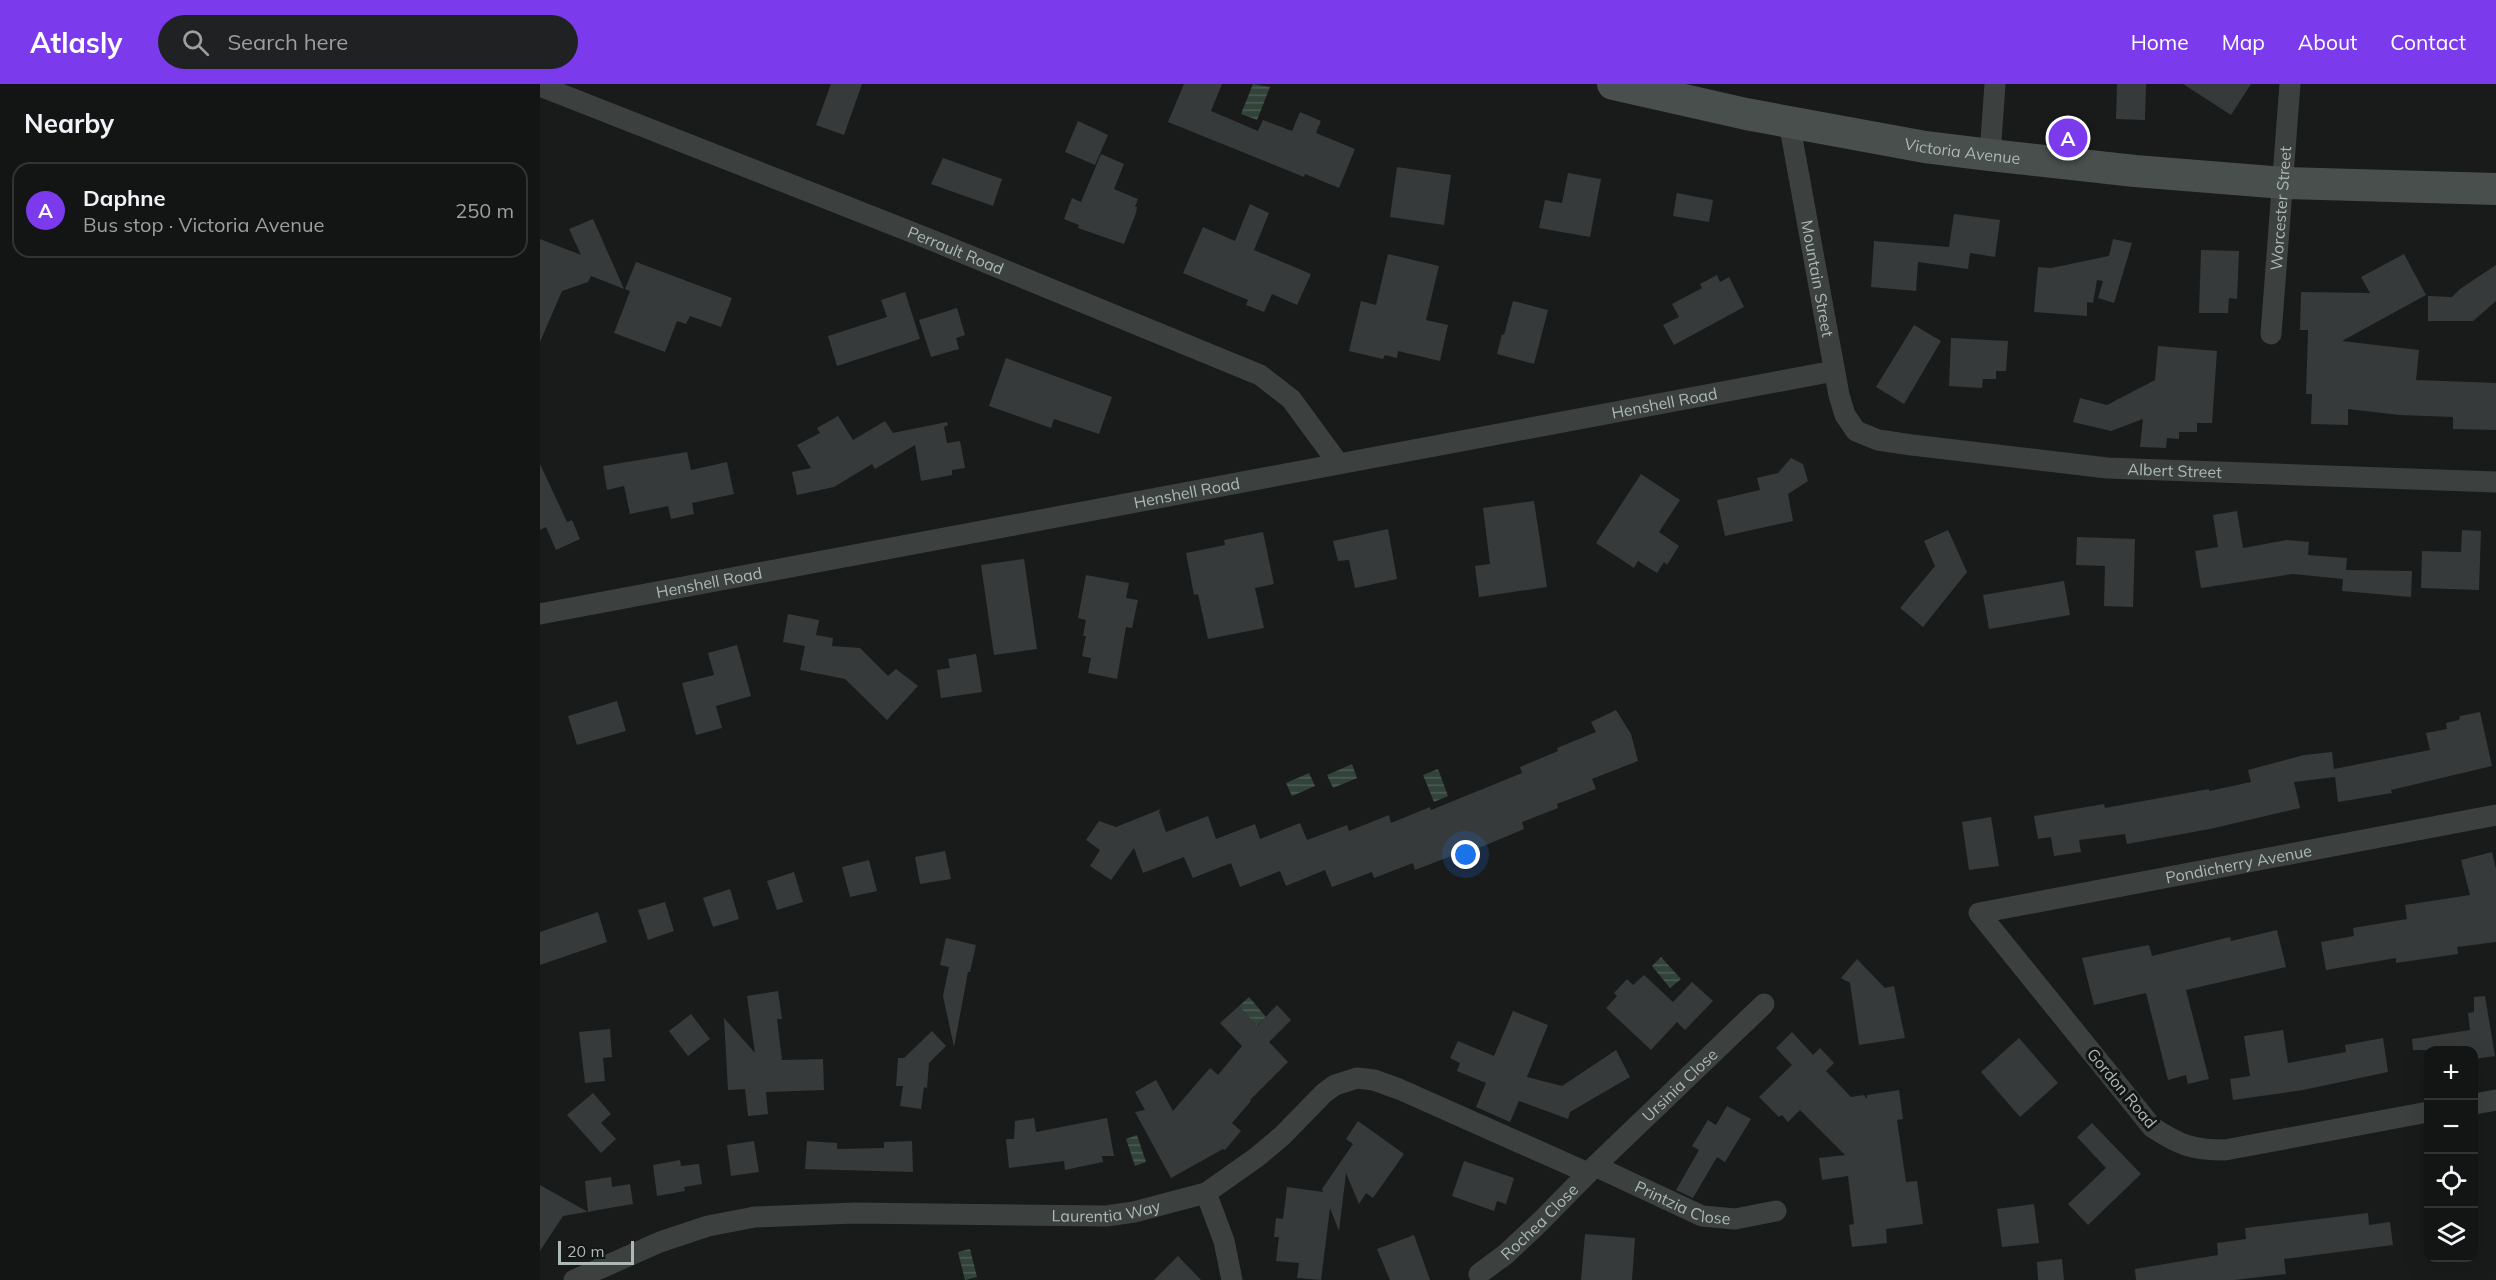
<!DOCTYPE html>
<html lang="en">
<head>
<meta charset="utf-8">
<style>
	body { margin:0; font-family:Mulish,sans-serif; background:#202122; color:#f1f3f6 }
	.controls { position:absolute; right:18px; bottom:18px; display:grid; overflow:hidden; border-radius:12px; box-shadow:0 6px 24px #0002 }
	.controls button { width:54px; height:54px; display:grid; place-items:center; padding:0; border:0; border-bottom:2px solid #323334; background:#131414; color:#f1f3f6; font:30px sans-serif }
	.scale { position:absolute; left:18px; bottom:15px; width:76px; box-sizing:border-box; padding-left:6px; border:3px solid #acb9b5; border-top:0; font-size:16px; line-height:21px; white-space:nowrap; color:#acb9b5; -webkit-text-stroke:4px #141616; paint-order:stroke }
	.you { position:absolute; left:926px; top:771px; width:21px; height:21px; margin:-15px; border:4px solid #fff; border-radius:50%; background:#1a73e8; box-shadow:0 0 0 9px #1a73e833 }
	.badge { display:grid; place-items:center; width:39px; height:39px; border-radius:50%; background:#7c3aed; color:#fff; font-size:20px; font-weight:700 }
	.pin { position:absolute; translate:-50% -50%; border:3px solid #fff; box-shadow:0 2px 6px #0006 }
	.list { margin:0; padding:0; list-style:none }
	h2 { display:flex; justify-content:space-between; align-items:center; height:78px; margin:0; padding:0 24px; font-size:26px }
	h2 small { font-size:20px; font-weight:400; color:#9d9ea0 }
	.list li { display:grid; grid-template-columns:39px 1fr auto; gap:18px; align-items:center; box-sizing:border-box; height:96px; margin:0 12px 12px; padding:0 12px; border:2px solid #323334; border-radius:18px }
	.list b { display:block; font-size:22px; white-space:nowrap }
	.list p { margin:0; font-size:20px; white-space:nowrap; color:#9d9ea0 }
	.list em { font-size:20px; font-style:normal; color:#9d9ea0 }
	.icon { flex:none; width:33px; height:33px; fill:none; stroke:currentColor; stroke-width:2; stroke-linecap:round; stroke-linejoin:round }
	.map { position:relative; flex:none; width:1956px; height:1196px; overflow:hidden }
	header { display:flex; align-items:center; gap:36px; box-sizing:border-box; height:84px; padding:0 30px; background:#7c3aed; color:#fff }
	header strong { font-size:28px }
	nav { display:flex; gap:33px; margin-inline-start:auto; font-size:21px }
	.search { width:420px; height:54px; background:#202122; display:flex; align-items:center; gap:15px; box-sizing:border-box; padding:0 21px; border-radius:33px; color:#9d9ea0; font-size:22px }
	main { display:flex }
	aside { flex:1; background:#131414 }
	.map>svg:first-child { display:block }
	.water { fill:url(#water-rules) }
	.building { fill:#363a3a }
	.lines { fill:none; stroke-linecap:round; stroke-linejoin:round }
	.street { stroke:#3c4140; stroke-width:21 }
	.secondary { stroke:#484f4d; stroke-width:32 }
	.labels { text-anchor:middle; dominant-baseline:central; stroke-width:6; stroke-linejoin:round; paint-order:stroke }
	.street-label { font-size:16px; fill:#acb9b5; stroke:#141616 }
</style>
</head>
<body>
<header>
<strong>Atlasly</strong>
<div class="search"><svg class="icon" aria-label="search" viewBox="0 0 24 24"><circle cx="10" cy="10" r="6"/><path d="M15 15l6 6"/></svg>Search here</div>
<nav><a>Home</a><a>Map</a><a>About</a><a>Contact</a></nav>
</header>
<main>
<aside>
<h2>Nearby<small></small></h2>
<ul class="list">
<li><span class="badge">A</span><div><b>Daphne</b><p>Bus stop · Victoria Avenue</p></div><em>250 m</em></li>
</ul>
</aside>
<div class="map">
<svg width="1956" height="1196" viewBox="0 0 1956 1196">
	<defs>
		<pattern id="water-rules" width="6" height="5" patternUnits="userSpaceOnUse" patternTransform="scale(1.5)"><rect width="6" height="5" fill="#32433a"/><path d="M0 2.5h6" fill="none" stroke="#4d5c54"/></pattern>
	</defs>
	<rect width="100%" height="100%" fill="#191b1b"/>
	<path class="water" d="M 713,0 L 730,3 L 717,36 L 701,30 Z
		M 812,680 L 817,694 L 793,704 L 787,691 Z
		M 898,685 L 908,712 L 894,718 L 883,691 Z
		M 769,689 L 775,702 L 752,712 L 746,699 Z
		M 1121,873 L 1141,895 L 1130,904 L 1112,882 Z
		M 709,913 L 726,933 L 716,942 L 699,922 Z
		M 597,1051 L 606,1078 L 595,1082 L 586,1055 Z
		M 430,1165 L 437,1193 L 425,1196 L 418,1168 Z"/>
	<path class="building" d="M 291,0 L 322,0 L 304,51 L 276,41 Z
		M 644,0 L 682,0 L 671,27 L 718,47 L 723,36 L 752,47 L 760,28 L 781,37 L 776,49 L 815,65 L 799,104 L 765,90 L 764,93 L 628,38 Z
		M 1577,0 L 1606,0 L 1605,36 L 1576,35 Z
		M 1643,0 L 1711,0 L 1691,31 Z
		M 538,37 L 568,51 L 555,81 L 525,68 Z
		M 561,70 L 584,80 L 574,105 L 598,115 L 595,123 L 597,123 L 596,129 L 584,160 L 538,144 L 539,141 L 524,135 L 532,114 L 541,118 Z
		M 403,74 L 462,95 L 453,122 L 391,100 Z
		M 857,83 L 911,91 L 904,141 L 850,133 Z
		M 1028,89 L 1061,95 L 1050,153 L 999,144 L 1005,116 L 1022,119 Z
		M 1137,109 L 1173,116 L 1169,138 L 1133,132 Z
		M 710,120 L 729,129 L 714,166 L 771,190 L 757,221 L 732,210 L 724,228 L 706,221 L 708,216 L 643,189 L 663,143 L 695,157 Z
		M 1414,130 L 1460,136 L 1455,173 L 1430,169 L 1428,185 L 1378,178 L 1376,207 L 1331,203 L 1334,157 L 1409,163 Z
		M 53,135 L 84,205 L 51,192 L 48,198 L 22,207 L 0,258 L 0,155 L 41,171 L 29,145 Z
		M 1573,155 L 1592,159 L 1574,219 L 1558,214 L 1563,197 L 1557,196 L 1553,219 L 1547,218 L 1547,232 L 1494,228 L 1498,183 L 1511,184 L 1569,172 Z
		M 1661,166 L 1699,167 L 1697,215 L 1689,214 L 1688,229 L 1659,229 Z
		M 848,170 L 899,182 L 886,236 L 908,241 L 900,277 L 858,267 L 857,274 L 845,271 L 843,275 L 809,267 L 821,217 L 836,221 Z
		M 1864,170 L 1886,211 L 1802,257 L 1879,266 L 1876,296 L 1956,299 L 1956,346 L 1913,345 L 1913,333 L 1859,331 L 1808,325 L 1808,341 L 1771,340 L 1772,310 L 1766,310 L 1768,246 L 1760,246 L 1761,208 L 1830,209 L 1821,193 Z
		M 96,178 L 192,214 L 181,243 L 150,232 L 146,240 L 137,237 L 125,268 L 74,249 L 90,207 L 85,205 Z
		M 1956,181 L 1956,217 L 1933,237 L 1888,237 L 1888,212 L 1912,213 L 1920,205 Z
		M 1177,191 L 1180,198 L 1189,193 L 1204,223 L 1134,261 L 1123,241 L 1139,233 L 1132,220 L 1162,204 L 1160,200 Z
		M 365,208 L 380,255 L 297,282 L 288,252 L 347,233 L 341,216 Z
		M 973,217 L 1008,226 L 994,280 L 957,270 L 962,250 L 964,251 Z
		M 417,224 L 425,251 L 416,254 L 419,265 L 391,273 L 379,236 Z
		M 1374,241 L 1401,257 L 1364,320 L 1336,303 Z
		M 1411,254 L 1468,257 L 1466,287 L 1456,287 L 1456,295 L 1443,295 L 1442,304 L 1409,302 Z
		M 1618,262 L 1677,267 L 1672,339 L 1657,339 L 1657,348 L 1639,348 L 1639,355 L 1627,354 L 1626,364 L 1600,363 L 1603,335 L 1571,347 L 1533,338 L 1540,314 L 1567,321 L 1615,296 Z
		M 466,274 L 572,313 L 559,350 L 514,335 L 511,344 L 449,322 Z
		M 298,332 L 313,356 L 345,337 L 353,349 L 407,338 L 408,341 L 404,343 L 407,359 L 420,357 L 425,384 L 412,386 L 412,391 L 381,397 L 375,361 L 335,385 L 332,380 L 294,403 L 257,411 L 252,388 L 271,384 L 257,361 L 280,349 L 277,344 Z
		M 147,368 L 151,386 L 187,378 L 194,410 L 152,419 L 154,430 L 131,435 L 128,422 L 90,430 L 84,402 L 67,406 L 63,382 Z
		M 1251,374 L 1263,380 L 1268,397 L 1248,410 L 1253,437 L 1185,452 L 1177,416 L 1220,406 L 1217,394 L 1238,389 Z
		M 0,380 L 27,438 L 32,436 L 40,455 L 16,466 L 6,443 L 0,446 Z
		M 1101,390 L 1140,416 L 1119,448 L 1139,462 L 1127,481 L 1124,478 L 1117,489 L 1098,477 L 1094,484 L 1056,459 Z
		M 994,417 L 1007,503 L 939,513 L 935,482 L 950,480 L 943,424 Z
		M 1697,427 L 1703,464 L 1747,456 L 1769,458 L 1768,471 L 1807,474 L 1806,486 L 1872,487 L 1871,513 L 1802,507 L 1803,495 L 1753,490 L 1661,504 L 1655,467 L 1678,463 L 1673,431 Z
		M 848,445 L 857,495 L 815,504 L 809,476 L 798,477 L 793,457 Z
		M 1408,446 L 1427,488 L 1383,543 L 1360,524 L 1395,482 L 1384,457 Z
		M 1922,446 L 1941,447 L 1939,506 L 1881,504 L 1882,467 L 1921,468 Z
		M 723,448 L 734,500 L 715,504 L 724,544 L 668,555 L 658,510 L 654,511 L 646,469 L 685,461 L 684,456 Z
		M 1537,453 L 1595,455 L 1593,523 L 1564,522 L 1565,482 L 1536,481 Z
		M 484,475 L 497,565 L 454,571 L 441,481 Z
		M 546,491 L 589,499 L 586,514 L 598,516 L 592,544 L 586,543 L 577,595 L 548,589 L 551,574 L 542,572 L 546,552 L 543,552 L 546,536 L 538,534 Z
		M 1524,497 L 1530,531 L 1449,545 L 1443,511 Z
		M 248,530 L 279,536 L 276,551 L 293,554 L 292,562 L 320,564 L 348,592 L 356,585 L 378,602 L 347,636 L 305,595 L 260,586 L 265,562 L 243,558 Z
		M 197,561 L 211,612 L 176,622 L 182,644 L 156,651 L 142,599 L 174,591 L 168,569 Z
		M 436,570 L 442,608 L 401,614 L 397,586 L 410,584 L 408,575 Z
		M 77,617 L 86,647 L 37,661 L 28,632 Z
		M 1076,626 L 1091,650 L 1098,677 L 1052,695 L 1056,705 L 1017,720 L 1018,724 L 982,738 L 984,745 L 915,774 L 914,771 L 875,786 L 873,779 L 834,794 L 832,788 L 792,803 L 785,786 L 746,802 L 740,787 L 700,803 L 691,779 L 653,794 L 644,773 L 603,789 L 594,764 L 571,796 L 550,782 L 560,766 L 546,756 L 559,737 L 576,743 L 621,725 L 619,728 L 626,748 L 668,732 L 676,755 L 715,740 L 720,755 L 760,739 L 767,756 L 807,741 L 809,747 L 849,731 L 851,739 L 890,723 L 891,726 L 982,689 L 980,683 L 1018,667 L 1017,664 L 1056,648 L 1051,638 Z
		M 1940,628 L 1952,682 L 1851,706 L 1852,709 L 1798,718 L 1795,693 L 1754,698 L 1760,724 L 1670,745 L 1587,760 L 1585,750 L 1539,756 L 1541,768 L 1514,772 L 1511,753 L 1498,755 L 1494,732 L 1564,720 L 1565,724 L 1669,705 L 1669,707 L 1711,698 L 1708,686 L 1764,671 L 1792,668 L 1794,685 L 1890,666 L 1886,649 L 1907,645 L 1906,639 L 1919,636 L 1920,632 Z
		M 1451,733 L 1459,782 L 1429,786 L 1422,738 Z
		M 405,767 L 411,795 L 380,800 L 375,773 Z
		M 1952,768 L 1956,785 L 1956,858 L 1917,863 L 1918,870 L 1856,879 L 1856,874 L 1786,886 L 1781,858 L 1814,852 L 1813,844 L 1867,835 L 1865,821 L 1930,811 L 1921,776 Z
		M 329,776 L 337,807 L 310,813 L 302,783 Z
		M 254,788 L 263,818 L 237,826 L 227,797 Z
		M 190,805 L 199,835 L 173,843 L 163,814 Z
		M 125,818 L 134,847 L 108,856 L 98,826 Z
		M 58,828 L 67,858 L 0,881 L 0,848 Z
		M 1737,846 L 1746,883 L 1646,906 L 1669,995 L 1648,1000 L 1646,991 L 1628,996 L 1606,909 L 1554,921 L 1542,874 L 1609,861 L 1612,872 L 1690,853 L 1691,857 Z
		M 406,854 L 436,861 L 430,888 L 428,888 L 414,963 L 403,912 L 409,883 L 400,881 Z
		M 1317,875 L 1345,904 L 1354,902 L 1365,954 L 1319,961 L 1310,899 L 1301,894 Z
		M 1104,891 L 1133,918 L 1152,898 L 1173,917 L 1145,946 L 1137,938 L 1111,966 L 1066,924 L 1077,912 L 1074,909 L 1087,895 L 1093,901 Z
		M 238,907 L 242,935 L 237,935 L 242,976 L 283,975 L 284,1006 L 226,1008 L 228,1030 L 208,1032 L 205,1005 L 188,1006 L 184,934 L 215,969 L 207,912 Z
		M 1945,912 L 1955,972 L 1934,975 L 1934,966 L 1873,966 L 1872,955 L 1930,946 L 1928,929 L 1934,928 L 1934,913 Z
		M 737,921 L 751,936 L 729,958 L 748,978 L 710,1016 L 711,1017 L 692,1039 L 701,1047 L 685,1066 L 683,1065 L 631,1094 L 595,1028 L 605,1026 L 595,1008 L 616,996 L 633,1027 L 670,984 L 678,991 L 702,962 L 680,939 L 699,922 L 717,942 Z
		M 973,927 L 1008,941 L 987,993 L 1022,1002 L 1076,966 L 1090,993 L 1030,1028 L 1028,1035 L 979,1017 L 970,1038 L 936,1023 L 946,999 L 917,987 L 920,979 L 910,974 L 918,957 L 954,972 Z
		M 151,930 L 170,955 L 148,972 L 129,947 Z
		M 70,945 L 72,973 L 63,974 L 65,997 L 45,999 L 39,948 Z
		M 1743,946 L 1748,979 L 1806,968 L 1805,961 L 1843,954 L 1848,988 L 1763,1006 L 1693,1016 L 1690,995 L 1710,992 L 1704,952 Z
		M 392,947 L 406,962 L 389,979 L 387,1004 L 384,1003 L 381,1025 L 360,1022 L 363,1002 L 356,1002 L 358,974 L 364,974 Z
		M 1252,948 L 1273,971 L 1280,964 L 1294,979 L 1286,987 L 1311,1013 L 1324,1011 L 1327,1015 L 1327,1011 L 1359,1006 L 1363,1035 L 1357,1036 L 1366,1098 L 1377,1097 L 1383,1140 L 1346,1145 L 1347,1159 L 1312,1163 L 1309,1141 L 1314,1140 L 1308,1092 L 1282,1096 L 1279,1074 L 1305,1071 L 1260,1026 L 1248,1038 L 1242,1031 L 1239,1033 L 1219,1013 L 1252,981 L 1236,964 Z
		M 1479,954 L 1518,999 L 1480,1033 L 1441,988 Z
		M 53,1009 L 71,1030 L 61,1039 L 76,1055 L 61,1069 L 27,1031 Z
		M 1187,1022 L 1211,1035 L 1185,1078 L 1177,1073 L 1153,1114 L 1136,1106 L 1159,1066 L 1152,1062 L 1168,1036 L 1176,1041 Z
		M 494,1034 L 496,1048 L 567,1034 L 574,1072 L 562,1072 L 563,1078 L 525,1086 L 524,1077 L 469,1084 L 466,1055 L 474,1055 L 475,1037 Z
		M 818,1037 L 864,1070 L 833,1114 L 826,1109 L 819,1120 L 806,1089 L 799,1147 L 790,1124 L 781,1196 L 757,1194 L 759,1179 L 736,1177 L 739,1153 L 734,1153 L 736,1134 L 743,1135 L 747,1103 L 783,1108 L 782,1105 L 813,1060 L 806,1055 Z
		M 1552,1039 L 1601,1090 L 1548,1141 L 1528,1120 L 1566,1084 L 1537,1053 Z
		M 214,1057 L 219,1088 L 191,1092 L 187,1061 Z
		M 267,1057 L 297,1059 L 297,1065 L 344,1064 L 344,1058 L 372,1057 L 373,1088 L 265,1085 Z
		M 140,1076 L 141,1082 L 159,1080 L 162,1100 L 144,1103 L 145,1107 L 117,1112 L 113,1081 Z
		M 924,1077 L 974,1094 L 966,1120 L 957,1117 L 954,1127 L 912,1112 Z
		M 71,1093 L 72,1103 L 90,1100 L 93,1120 L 23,1132 L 0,1167 L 0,1101 L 48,1128 L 45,1097 Z
		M 1494,1120 L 1499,1159 L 1462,1163 L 1457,1125 Z
		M 1828,1129 L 1829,1141 L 1850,1138 L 1853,1161 L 1744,1175 L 1746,1190 L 1694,1196 L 1596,1196 L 1595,1185 L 1678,1171 L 1677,1159 L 1706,1155 L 1705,1144 Z
		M 1045,1150 L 1095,1154 L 1092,1196 L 1041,1196 Z
		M 874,1151 L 890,1196 L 850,1196 L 837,1165 Z
		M 638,1172 L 661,1196 L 614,1196 Z
		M 1522,1175 L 1524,1196 L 1498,1196 L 1497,1178 Z"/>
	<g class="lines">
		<g class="street">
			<path id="s1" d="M 0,2 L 384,153 L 720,291 L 751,315 L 798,379"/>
			<path id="s2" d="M 1249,38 L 1299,311 L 1305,331 L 1316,347 L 1338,356 L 1372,361 L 1567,384 L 1956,398"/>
			<path d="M 1450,71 L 1455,0"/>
			<path id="s3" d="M 1731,250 L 1750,0"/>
			<path id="s4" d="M 0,530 L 1294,287"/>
			<path d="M 1934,1020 L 1956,1016"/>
			<path id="s5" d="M 1888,1028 L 1685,1066 C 1652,1066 1639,1061 1612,1043 L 1439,829 L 1956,731"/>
			<path id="s6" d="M 1055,1082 L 1162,1132 L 1195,1135 L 1236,1127"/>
			<path d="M 666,1109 L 684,1157 L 692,1196"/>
			<path id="s7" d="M 939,1190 L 966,1170 L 1000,1138 L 1055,1082 L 1224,920"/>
			<path id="s8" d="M 34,1196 L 120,1158 L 168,1142 L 215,1133 L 315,1129 L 566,1132 L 594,1128 L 666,1109 L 717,1073 L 742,1052 L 784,1009 L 795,1001 L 817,994 L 834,996 L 859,1005 L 1048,1089"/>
		</g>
		<path class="secondary" id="s9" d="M 1073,0 L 1206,30 L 1385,63 L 1450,71 L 1595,87 L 1744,99 L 1956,105"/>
	</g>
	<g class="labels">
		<g class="street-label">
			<text stroke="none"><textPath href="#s9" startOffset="356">Victoria Avenue</textPath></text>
			<text stroke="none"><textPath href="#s3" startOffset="126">Worcester Street</textPath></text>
			<text stroke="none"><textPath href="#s1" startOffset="447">Perrault Road</textPath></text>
			<text stroke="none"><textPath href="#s2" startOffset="159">Mountain Street</textPath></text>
			<text stroke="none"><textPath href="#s4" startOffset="1144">Henshell Road</textPath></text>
			<text stroke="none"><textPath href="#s2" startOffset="640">Albert Street</textPath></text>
			<text stroke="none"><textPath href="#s4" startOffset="658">Henshell Road</textPath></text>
			<text stroke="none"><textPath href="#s4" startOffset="172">Henshell Road</textPath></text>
			<text stroke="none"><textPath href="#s5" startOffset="824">Pondicherry Avenue</textPath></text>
			<text stroke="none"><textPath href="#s7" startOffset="276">Ursinia Close</textPath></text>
			<text transform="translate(1582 1004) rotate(50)">Gordon Road</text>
			<text stroke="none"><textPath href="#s6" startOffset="96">Printzia Close</textPath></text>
			<text stroke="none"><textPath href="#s8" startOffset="544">Laurentia Way</textPath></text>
			<text stroke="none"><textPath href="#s7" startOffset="80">Rochea Close</textPath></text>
		</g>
	</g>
</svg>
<div class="controls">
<button>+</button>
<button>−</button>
<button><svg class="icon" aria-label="locate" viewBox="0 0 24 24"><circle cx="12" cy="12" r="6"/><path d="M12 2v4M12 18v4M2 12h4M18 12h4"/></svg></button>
<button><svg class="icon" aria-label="layers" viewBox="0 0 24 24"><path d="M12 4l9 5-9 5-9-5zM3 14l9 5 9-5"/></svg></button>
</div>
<div class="scale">20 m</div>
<div class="you"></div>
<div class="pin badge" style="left:1528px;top:54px">A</div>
</div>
</main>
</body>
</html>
